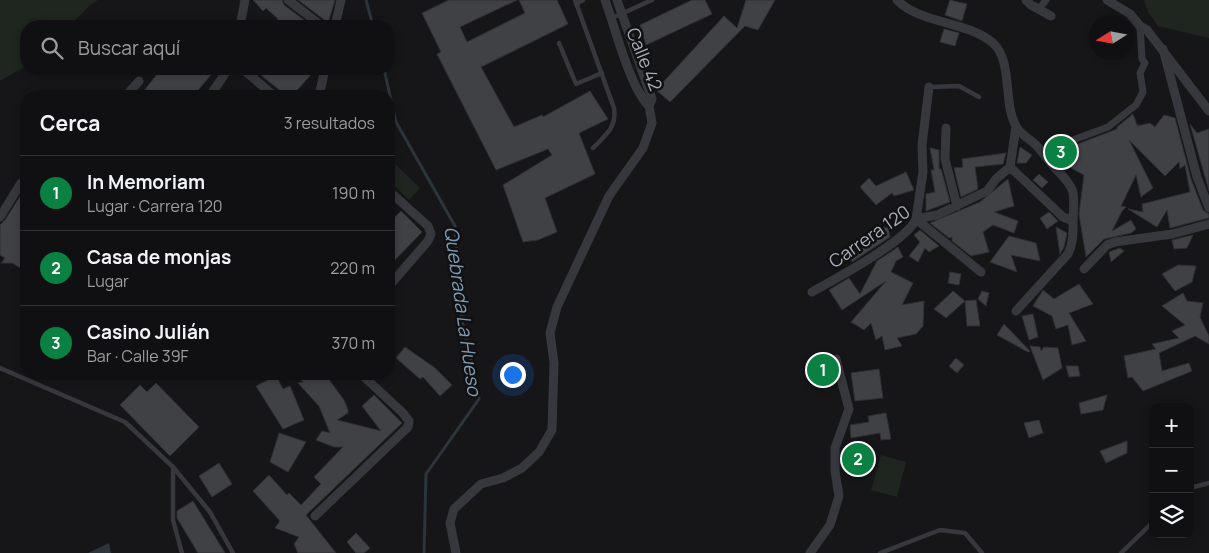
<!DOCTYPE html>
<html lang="es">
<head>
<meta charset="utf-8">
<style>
	body { margin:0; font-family:Manrope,sans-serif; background:#19191b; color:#f1f3f6 }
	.controls { position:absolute; right:15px; bottom:15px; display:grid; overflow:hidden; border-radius:10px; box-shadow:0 2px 8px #0003 }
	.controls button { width:45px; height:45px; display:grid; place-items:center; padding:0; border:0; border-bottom:1px solid #303032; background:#101012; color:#f1f3f6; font:25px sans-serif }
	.compass { position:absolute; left:1089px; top:15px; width:45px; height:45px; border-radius:50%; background:#101012; box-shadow:0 2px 8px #0003; rotate:259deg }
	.you { position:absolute; left:512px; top:374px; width:18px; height:18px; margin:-12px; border:4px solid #fff; border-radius:50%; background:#1a73e8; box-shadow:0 0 0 8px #1a73e833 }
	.badge { display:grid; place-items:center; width:32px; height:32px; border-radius:50%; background:#0b8043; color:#fff; font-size:16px; font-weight:700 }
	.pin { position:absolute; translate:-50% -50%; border:2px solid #fff; box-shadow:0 1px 5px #0006 }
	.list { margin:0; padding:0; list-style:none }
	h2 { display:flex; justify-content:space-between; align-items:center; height:65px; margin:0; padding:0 20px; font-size:21px }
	h2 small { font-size:16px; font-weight:400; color:#9c9d9f }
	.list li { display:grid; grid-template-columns:32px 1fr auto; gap:15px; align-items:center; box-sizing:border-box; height:75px; padding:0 20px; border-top:1px solid #303032 }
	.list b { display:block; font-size:19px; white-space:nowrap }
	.list p { margin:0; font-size:16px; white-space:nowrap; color:#9c9d9f }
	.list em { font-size:16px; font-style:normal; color:#9c9d9f }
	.icon { flex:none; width:28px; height:28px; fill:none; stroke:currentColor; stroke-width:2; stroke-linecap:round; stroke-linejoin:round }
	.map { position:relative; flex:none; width:1209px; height:553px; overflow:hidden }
	.search { position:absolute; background:#101012; box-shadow:0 2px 8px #0003; left:20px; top:20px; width:375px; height:55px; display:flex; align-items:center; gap:12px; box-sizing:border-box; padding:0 18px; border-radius:20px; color:#9c9d9f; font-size:19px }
	.panel { position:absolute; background:#101012; box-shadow:0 2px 8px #0003; left:20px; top:90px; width:375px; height:290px; border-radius:20px }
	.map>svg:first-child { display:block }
	.green { fill:#1e261f }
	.water { fill:#2c353c }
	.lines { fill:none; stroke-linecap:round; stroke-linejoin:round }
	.stream { stroke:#2c353c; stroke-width:3 }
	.building { fill:#404145; stroke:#303034 }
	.service { stroke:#37383d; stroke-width:4.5 }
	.pedestrian { stroke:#37383d; stroke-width:7 }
	.minor { stroke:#37383d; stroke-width:9 }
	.labels { text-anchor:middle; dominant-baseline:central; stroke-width:5; stroke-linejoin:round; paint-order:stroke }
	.street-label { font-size:18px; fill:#a8adb8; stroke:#111113 }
	.water-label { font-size:19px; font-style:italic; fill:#7f9bb3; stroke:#111113 }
</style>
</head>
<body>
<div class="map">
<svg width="1209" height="553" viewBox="0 0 1209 553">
	<rect width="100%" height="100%" fill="#161618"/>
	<path class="green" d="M 0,0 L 98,0 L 90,5 L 70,26 L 26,26 L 26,66 L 0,81 Z
		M 1144,0 L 1209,0 L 1209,38 L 1158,26 L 1148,12 Z
		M 389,158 L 420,188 L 409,200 L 389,180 Z
		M 881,455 L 906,462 L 897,497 L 871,490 Z"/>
	<path class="water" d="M 109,543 L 111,553 L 88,553 Z"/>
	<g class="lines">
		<path class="stream" d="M 366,0 L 373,26
			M 384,69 L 396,122 L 455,226 L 462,321 L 479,399 L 426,474 L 424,553"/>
	</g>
	<path class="building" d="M 253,0 L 282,0 L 284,5 L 312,26 L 272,26 L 278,19 L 266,8 L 263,11 Z
		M 298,0 L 335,0 L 328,23 L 326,21 Z
		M 449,0 L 517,0 L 460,27 L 467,42 L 525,13 L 519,0 L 557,0 L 568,24 L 481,67 L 514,127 L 542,115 L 543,117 L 590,91 L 608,119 L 579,133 L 595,174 L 545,198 L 557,232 L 538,240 L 523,242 L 503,185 L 552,155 L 548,149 L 496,170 L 437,54 L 441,52 L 422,13 Z
		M 692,0 L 705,0 L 712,14 L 646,45 L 640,25 Z
		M 746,0 L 775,0 L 758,30 L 745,26 L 670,102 L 656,90 L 724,16 L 737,28 Z
		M 950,0 L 967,4 L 962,21 L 945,15 Z
		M 944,29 L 959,33 L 955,46 L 940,42 Z
		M 161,69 L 216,69 L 193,96 L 140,96 Z
		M 253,69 L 316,69 L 292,96 L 287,96 Z
		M 1133,114 L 1137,125 L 1139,124 L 1137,126 L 1150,123 L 1155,127 L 1164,115 L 1175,118 L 1191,179 L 1203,210 L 1209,214 L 1209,218 L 1170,228 L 1167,210 L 1157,227 L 1128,209 L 1143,212 L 1142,204 L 1190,192 L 1185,165 L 1180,169 L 1179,162 L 1165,176 L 1129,140 L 1153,188 L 1141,197 L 1136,175 L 1121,206 L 1126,207 L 1122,211 L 1112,231 L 1131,220 L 1136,229 L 1131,233 L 1104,239 L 1086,257 L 1079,214 L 1084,175 L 1064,164 L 1057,152 L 1117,129 L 1117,127 Z
		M 1190,124 L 1197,133 L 1209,129 L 1209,191 Z
		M 1020,147 L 1032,155 L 1026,163 L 1017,163 Z
		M 930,148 L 939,150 L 939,169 L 941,169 L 950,202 L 926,211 L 926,194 L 935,192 L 931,170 L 934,170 Z
		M 1006,153 L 1003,164 L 975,167 L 978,189 L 961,197 L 954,168 L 963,167 L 962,159 Z
		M 906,172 L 914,190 L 894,196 L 892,193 L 876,205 L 860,187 L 869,178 L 876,186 Z
		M 1039,174 L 1048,182 L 1042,188 L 1033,180 Z
		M 1008,179 L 1014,206 L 994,212 L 1018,221 L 1014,233 L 993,225 L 983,232 L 989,252 L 971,256 L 952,241 L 952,237 L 949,238 L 930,223 L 980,202 Z
		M 26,187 L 26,263 L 22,269 L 12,263 L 1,263 L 5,258 L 0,255 L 0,225 L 5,220 Z
		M 401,211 L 422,232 L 389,266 L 389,223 Z
		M 1049,212 L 1058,221 L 1047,229 L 1040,218 Z
		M 888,227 L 890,237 L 852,262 L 849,248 L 860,243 L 859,239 L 870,234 L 869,231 Z
		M 1056,227 L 1067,233 L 1064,247 L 1060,254 Z
		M 920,230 L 939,246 L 929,252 L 925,248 L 918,262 L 909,256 L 920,242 L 914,235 Z
		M 1193,235 L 1187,248 L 1174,249 L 1172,240 Z
		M 1009,236 L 1036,243 L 1040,261 L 1011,255 L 1017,272 L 990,262 Z
		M 898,247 L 903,257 L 896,261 L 891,272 L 913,283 L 902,305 L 924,301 L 923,326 L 916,334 L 897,338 L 902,346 L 885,350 L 882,336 L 876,340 L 871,323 L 864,330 L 851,322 L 886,281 L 842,310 L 829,290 L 849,278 L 860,294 L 877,261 Z
		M 1120,248 L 1124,251 L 1111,262 L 1109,252 Z
		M 1178,265 L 1196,266 L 1192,282 L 1175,291 L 1162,274 Z
		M 950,272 L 961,274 L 959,285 L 948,283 Z
		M 1079,284 L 1093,304 L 1069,313 L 1086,341 L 1072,345 L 1068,325 L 1056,329 L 1052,316 L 1033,306 L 1043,290 L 1054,299 Z
		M 953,291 L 965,301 L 946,318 L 934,309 Z
		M 982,291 L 989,293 L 986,306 L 978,299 Z
		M 1183,293 L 1187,301 L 1203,303 L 1200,317 L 1209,336 L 1209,344 L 1195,336 L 1159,353 L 1162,371 L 1189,363 L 1192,371 L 1143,391 L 1132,377 L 1128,378 L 1124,356 L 1156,349 L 1152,344 L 1179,338 L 1172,331 L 1185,325 L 1162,306 Z
		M 976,300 L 980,326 L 967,326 L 965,301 Z
		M 1033,314 L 1038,337 L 1029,340 L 1022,316 Z
		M 1004,324 L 1030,351 L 1028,352 L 997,335 Z
		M 1030,346 L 1040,347 L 1041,351 L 1044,347 L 1058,348 L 1062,368 L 1043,380 Z
		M 405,347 L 435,368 L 452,385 L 440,396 L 423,377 L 420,379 L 396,358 Z
		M 956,358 L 964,365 L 957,373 L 949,366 Z
		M 1066,366 L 1078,366 L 1080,376 L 1069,377 Z
		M 879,369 L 883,398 L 855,401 L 851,373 Z
		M 296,374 L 325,374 L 344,400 L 348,410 L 348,413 L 337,420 L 381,431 L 362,406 L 374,395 L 402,423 L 306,515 L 336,553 L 298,553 L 294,544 L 299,537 L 275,528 L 280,521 L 253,491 L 269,475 L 287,495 L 289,493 L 301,505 L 321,484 L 314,477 L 343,447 L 334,447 L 316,440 L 322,431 L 330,433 L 319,406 L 298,383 L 303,382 Z
		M 276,376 L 283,389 L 290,386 L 304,420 L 283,429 L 256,386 Z
		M 156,383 L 199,427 L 170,456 L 120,405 L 140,385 L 147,392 Z
		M 1107,395 L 1103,410 L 1081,414 L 1079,403 Z
		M 886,413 L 891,439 L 881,440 L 880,433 L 851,438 L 850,425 L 869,422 L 868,416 Z
		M 1039,420 L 1043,433 L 1029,438 L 1024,423 Z
		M 279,433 L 306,442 L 288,472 L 270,462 Z
		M 1127,441 L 1127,453 L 1106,463 L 1100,451 Z
		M 845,448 L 875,455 L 871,470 L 842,462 Z
		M 219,463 L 232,484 L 212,497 L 199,476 Z
		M 193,501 L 225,553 L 198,553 L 177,518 L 177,511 Z
		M 356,533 L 370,548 L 364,553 L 356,553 L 347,542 Z"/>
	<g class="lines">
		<path class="service" d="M 575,0 L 614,108 C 617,127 606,135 593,148
			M 576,4 L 583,0
			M 612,18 L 652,0
			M 559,43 L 576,84 L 602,73
			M 929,87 L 959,86 L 979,97
			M 0,368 L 125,422 L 173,467 L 210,512 L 233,553
			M 173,467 L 173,520 L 182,553
			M 1190,488 L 1209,483
			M 880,553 L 940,530 L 965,533 L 982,553
			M 1121,553 L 1153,522"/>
		<path class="pedestrian" d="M 1039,9 L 1046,0
			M 1054,147 L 1108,127 L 1136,105 L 1143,92 L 1140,73 L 1145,63 L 1142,59 L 1140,26"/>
		<path class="minor" d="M 288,0 L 322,26
			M 605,0 C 615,27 630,88 649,106
			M 617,0 L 652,99 L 649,106
			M 897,0 C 922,25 966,20 993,43 C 1013,61 1003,104 1016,126 C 1019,133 1029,139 1035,144 C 1043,152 1049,162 1057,170 C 1075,188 1075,192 1073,217 C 1073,230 1074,242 1068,254 L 1016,311
			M 1026,0 L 1031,5 L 1051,16
			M 1107,0 L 1130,14 L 1140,26 L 1147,30 L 1209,111
			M 240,26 L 245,0
			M 335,26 L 341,0
			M 1163,49 L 1197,177 L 1209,208
			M 243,69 L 274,96
			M 929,87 L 922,145 L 923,172 L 916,219 L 981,272
			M 126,96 L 139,81
			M 210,96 L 228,69
			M 319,96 L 325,69
			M 946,128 L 945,159 L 957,206
			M 1010,167 L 1063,217 L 1073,221
			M 389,191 L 428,226 L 431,234 L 428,241 L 389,286
			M 0,217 L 21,183 L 26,180
			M 1084,269 L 1107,245 L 1115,242 L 1172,234 L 1209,224
			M 812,292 C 835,279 907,241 916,219 L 937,215 L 987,191 L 996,179 L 1010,167 L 1016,127
			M 315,516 L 408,427 L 409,421 L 403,413 L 361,374
			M 456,553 L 450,523 L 454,509 L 481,484 L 503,478 L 522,468 L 539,452 L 552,430 L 554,363 L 550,333 L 557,307 L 609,196 L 643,148 L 652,123 L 649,106
			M 810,553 L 830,525 L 839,496 L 835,471 L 835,448 L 849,409 L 836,359"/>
	</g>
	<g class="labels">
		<g class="street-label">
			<text transform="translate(645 59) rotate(68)">Calle 42</text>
			<text transform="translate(869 236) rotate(-35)">Carrera 120</text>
		</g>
		<g class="water-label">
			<text transform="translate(463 311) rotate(82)">Quebrada La Hueso</text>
		</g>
	</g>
</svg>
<div class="controls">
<button>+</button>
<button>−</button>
<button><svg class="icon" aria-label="layers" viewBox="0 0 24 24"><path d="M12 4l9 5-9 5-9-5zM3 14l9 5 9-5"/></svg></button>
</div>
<svg class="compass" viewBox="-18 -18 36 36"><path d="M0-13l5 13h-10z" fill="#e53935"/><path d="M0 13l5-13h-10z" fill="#9c9d9f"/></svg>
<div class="you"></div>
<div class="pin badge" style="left:823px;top:370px">1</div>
<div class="pin badge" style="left:858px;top:459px">2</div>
<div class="pin badge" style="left:1061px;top:152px">3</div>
<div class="search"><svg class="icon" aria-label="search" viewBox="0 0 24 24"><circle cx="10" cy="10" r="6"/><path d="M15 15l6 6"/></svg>Buscar aquí</div>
<section class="panel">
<h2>Cerca<small>3 resultados</small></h2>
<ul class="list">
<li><span class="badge">1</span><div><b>In Memoriam</b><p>Lugar · Carrera 120</p></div><em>190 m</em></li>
<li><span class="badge">2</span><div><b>Casa de monjas</b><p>Lugar</p></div><em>220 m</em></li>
<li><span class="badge">3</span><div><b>Casino Julián</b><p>Bar · Calle 39F</p></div><em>370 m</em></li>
</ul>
</section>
</div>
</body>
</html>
